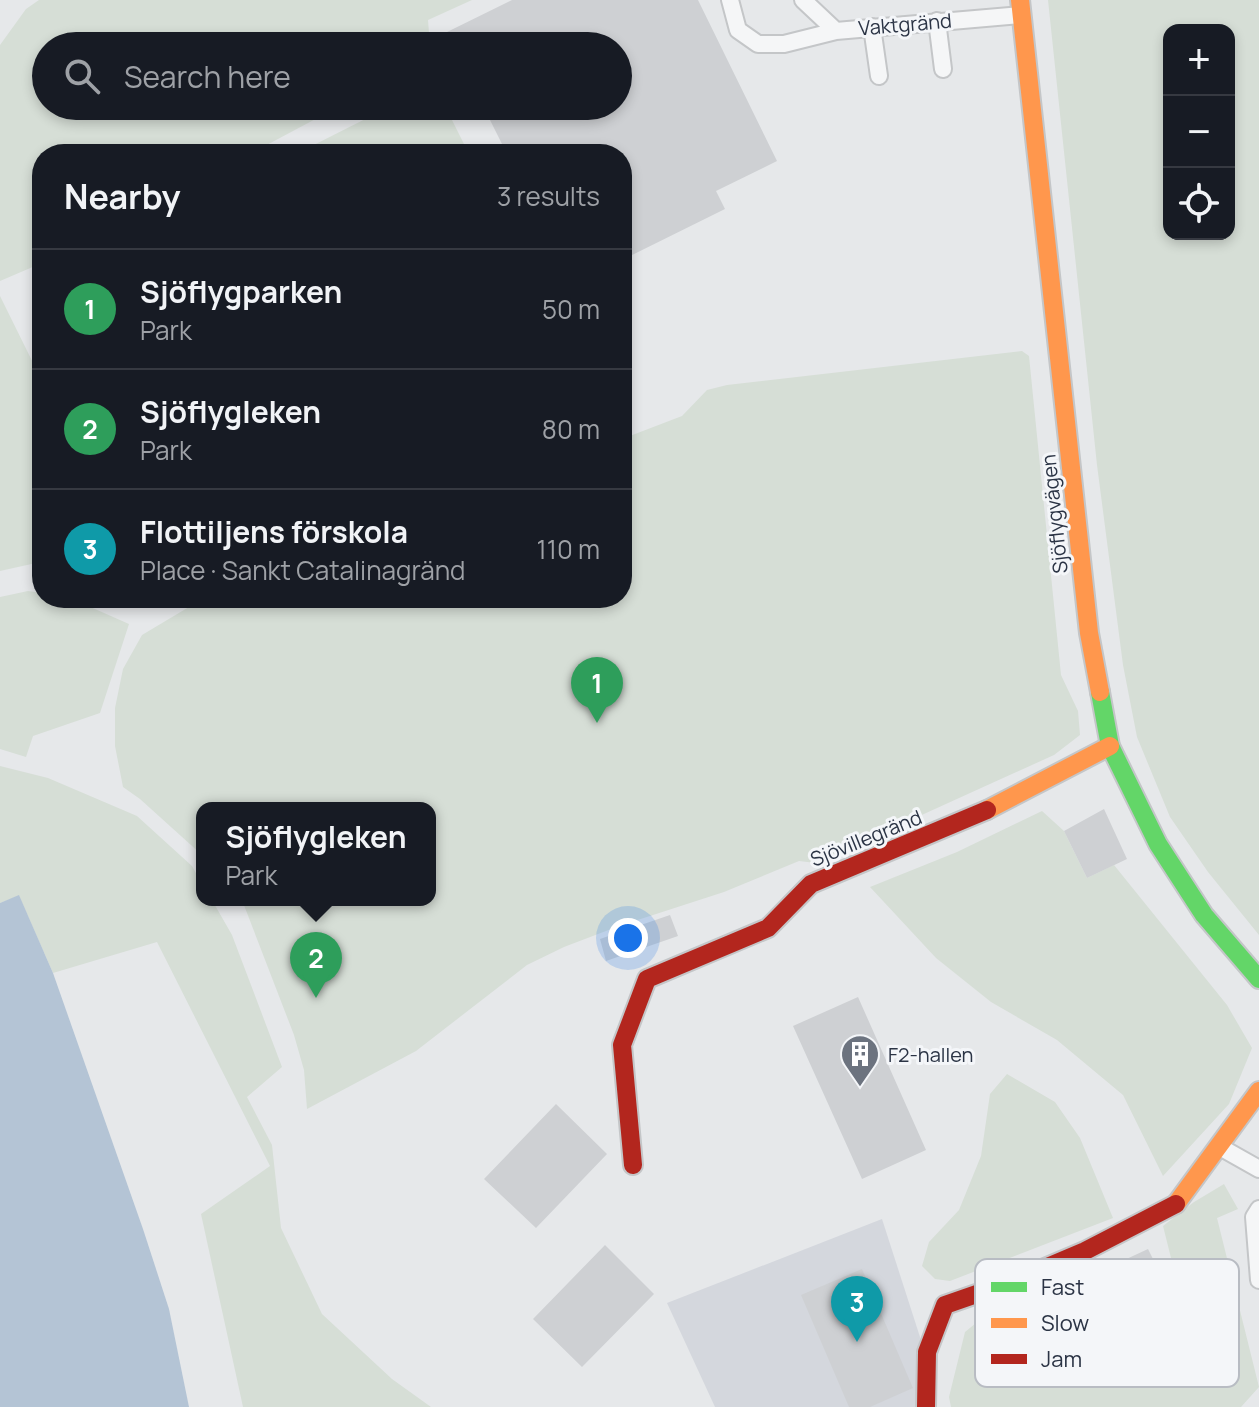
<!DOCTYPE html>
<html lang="en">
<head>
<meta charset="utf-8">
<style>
	body { margin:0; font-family:Manrope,sans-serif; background:#242831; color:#f1f3f6 }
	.controls { position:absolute; right:24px; top:24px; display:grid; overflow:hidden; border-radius:16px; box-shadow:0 4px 12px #0003 }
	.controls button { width:72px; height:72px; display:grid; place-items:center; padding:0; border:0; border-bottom:2px solid #363941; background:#171b24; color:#f1f3f6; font:40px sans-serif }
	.you { position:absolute; left:628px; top:938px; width:28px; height:28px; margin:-20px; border:6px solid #fff; border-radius:50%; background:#1a73e8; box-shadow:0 0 0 12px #1a73e833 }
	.badge { display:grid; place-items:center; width:52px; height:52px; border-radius:50%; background:#8c9099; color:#fff; font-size:26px; font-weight:700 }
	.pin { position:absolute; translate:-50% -66px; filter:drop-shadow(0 2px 4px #0008) }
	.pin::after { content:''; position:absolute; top:42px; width:28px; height:24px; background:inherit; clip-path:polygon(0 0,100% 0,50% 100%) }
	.popup { position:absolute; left:196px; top:802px; width:240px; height:104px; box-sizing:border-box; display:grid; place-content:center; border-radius:16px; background:#171b24; filter:drop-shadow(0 2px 6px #0005); font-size:26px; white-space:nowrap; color:#9ea1a6 }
	.popup b { font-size:30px; color:#f1f3f6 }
	.popup::after { content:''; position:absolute; left:50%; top:100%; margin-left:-16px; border:16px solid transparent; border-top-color:#171b24 }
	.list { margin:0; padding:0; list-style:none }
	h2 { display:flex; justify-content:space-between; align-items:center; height:104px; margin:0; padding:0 32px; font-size:34px }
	h2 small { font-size:26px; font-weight:400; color:#9ea1a6 }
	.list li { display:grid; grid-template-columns:52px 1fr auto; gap:24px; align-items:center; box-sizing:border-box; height:120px; padding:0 32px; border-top:2px solid #363941 }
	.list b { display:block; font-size:30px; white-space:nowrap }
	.list p { margin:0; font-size:26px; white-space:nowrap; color:#9ea1a6 }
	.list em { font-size:26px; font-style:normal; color:#9ea1a6 }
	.icon { flex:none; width:44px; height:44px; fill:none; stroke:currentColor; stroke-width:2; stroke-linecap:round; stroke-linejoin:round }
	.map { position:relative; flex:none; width:1259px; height:1407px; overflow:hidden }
	.search { position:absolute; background:#171b24; box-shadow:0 4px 12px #0003; left:32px; top:32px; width:600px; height:88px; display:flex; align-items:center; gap:20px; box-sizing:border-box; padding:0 28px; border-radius:44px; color:#9ea1a6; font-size:30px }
	.panel { position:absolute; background:#171b24; box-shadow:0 4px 12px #0003; left:32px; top:144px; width:600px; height:464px; border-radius:32px }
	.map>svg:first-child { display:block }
	.built { fill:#d4d7dd }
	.green { fill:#d6ded6; fill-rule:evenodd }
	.water { fill:#b4c4d5 }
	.building { fill:#ced0d3 }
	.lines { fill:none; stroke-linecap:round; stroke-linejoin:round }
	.lane-casing { stroke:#c4c6c8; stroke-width:20 }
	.fast-casing { stroke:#c4c6c8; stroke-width:22 }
	.slow-casing { stroke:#c4c6c8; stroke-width:22 }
	.jam-casing { stroke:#c4c6c8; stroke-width:22 }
	.lane { stroke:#f5f6f7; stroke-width:16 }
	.fast { stroke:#63d668; stroke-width:18 }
	.slow { stroke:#ff974d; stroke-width:18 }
	.jam { stroke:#b3261e; stroke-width:18 }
	.labels { text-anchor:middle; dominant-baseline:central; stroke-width:6; stroke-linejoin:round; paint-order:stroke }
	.street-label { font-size:20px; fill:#2b3445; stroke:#f4f6f9 }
	.poi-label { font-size:20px; fill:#2b3445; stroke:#f4f6f9; text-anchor:start }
	.key { fill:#f4f6f9; stroke:#b8bcc3; stroke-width:2 }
	.key-label { font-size:22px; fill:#2b3445 }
</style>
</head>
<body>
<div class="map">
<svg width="1259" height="1407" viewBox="0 0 1259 1407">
	<rect width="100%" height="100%" fill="#e6e8ea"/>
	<path class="built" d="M 882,1219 L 920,1337 L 915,1407 L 715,1407 L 667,1303 Z"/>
	<path class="green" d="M 39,0 L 472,0 L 428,20 L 430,46 L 46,46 L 46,106 L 340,106 L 250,154 L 42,154 L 42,263 L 0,281 L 0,45 L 26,9 Z
		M 1048,0 L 1259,0 L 1259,935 L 1208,872 L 1170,817 L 1137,737 L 1123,665 L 1097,465 ZM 1169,30 L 1229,30 L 1229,234 L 1169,234 Z
		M 391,106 L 445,106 L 469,154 L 296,154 Z
		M 0,296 L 42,381 L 42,565 L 36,563 L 0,571 Z
		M 1022,351 L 1029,356 L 1061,675 L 1078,711 L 1080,735 L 1054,755 L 816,863 L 799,861 L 724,892 L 619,926 L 564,947 L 527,965 L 416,1051 L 307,1109 L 304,1070 L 294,1035 L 242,900 L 430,900 L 430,808 L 202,808 L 202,855 L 140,799 L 123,787 L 115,746 L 115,708 L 123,669 L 142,635 L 204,598 L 622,598 L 622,439 L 682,416 L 707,390 L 727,385 Z
		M 28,591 L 42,593 L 42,598 L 70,598 L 129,624 L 100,713 L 33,736 L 26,757 L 0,749 L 0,597 Z
		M 0,766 L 48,778 L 137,816 L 192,866 L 202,884 L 202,900 L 212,900 L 232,935 L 282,1067 L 247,1097 L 272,1145 L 281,1228 L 322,1314 L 392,1379 L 431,1407 L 243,1407 L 201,1214 L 270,1166 L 157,942 L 53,973 L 19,896 L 0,903 Z
		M 1042,811 L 1064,831 L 1087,878 L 1114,865 L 1227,1005 L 1252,1048 L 1229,1104 L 1163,1176 L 1123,1095 L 1057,1040 L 991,1002 L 936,958 L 870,887 L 957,852 Z
		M 1007,1074 L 1055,1102 L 1080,1138 L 1113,1218 L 950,1281 L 935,1279 L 922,1266 L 929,1242 L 959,1210 L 981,1156 L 990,1094 Z
		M 1224,1184 L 1238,1209 L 1217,1218 L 1259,1387 L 1241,1407 L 951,1407 L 949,1397 L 965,1332 L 1015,1291 L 1095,1287 L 1163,1312 L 1178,1286 L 1163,1226 L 1194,1202 Z"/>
	<path class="water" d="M 19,895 L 53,973 L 143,1229 L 169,1309 L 189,1407 L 0,1407 L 0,903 Z"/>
	<path class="building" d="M 512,0 L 698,0 L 777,161 L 716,191 L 725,209 L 622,260 L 622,154 L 507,154 L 483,106 L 618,106 L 618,46 L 453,46 L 447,32 Z
		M 1104,809 L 1127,859 L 1087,878 L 1064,831 Z
		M 670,915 L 678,936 L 606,961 L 600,939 Z
		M 858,997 L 926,1150 L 862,1179 L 793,1026 Z
		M 556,1104 L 607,1154 L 536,1228 L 484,1179 Z
		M 605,1245 L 654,1294 L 582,1367 L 533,1319 Z
		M 1148,1249 L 1162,1277 L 1134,1290 L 1120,1262 Z
		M 862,1269 L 913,1388 L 870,1407 L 849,1407 L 801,1295 Z"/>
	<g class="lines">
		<g class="lane-casing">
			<path id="lane" d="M 730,0 L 738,30 L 758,44 L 784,44 L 836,31 L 1020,15
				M 803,0 L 836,31
				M 937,21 L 943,69
				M 872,27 L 879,76
				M 1220,1147 L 1259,1169
				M 1259,1209 L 1254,1217 L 1259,1280"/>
		</g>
		<g class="fast-casing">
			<path id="fast" d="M 1100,692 L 1110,746 L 1158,844 L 1204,915 L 1259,979"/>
		</g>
		<g class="slow-casing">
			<path id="slow" d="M 1020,0 L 1089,633 L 1100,692
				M 987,810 L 1110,746
				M 1176,1204 L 1259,1091"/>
		</g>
		<g class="jam-casing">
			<path id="jam" d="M 633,1165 L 622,1045 L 647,979 L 768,928 L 811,884 L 987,810
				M 926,1407 L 927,1352 L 945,1305 L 1014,1281 L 1085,1251 L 1176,1204"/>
		</g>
		<use href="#lane" class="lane"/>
		<use href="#fast" class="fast"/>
		<use href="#slow" class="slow"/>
		<use href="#jam" class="jam"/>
	</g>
	<defs>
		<g id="building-pin" transform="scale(2)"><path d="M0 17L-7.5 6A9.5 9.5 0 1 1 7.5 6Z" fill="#6c737f" stroke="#f4f6f9"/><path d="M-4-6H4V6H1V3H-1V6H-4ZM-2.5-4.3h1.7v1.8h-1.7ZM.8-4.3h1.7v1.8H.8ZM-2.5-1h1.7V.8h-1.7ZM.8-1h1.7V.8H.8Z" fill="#fff"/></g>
	</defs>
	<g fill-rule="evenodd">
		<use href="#building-pin" x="860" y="1054"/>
	</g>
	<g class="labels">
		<g class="street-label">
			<text transform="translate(905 24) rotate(-5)">Vaktgränd</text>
			<text transform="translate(1054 514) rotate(-96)">Sjöflygvägen</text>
			<text transform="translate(866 838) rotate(-22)">Sjövillegränd</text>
		</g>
		<g class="poi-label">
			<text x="888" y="1054">F2-hallen</text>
		</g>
	</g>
	<rect x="975" y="1259" width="264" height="128" rx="12" class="key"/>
	<rect x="991" y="1282" width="36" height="10" fill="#63d668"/>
	<rect x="991" y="1318" width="36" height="10" fill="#ff974d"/>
	<rect x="991" y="1354" width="36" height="10" fill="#b3261e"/>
	<g class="key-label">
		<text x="1041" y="1295">Fast</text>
		<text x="1041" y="1331">Slow</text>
		<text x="1041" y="1367">Jam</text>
	</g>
</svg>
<div class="controls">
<button>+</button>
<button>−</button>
<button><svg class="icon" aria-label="locate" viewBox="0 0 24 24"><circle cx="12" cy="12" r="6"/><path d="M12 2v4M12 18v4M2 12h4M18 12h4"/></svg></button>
</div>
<div class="you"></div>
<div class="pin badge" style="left:597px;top:723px;background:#2e9e5b">1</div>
<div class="pin badge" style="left:316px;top:998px;background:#2e9e5b">2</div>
<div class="popup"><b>Sjöflygleken</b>Park</div>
<div class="pin badge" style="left:857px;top:1342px;background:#0f9aa8">3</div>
<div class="search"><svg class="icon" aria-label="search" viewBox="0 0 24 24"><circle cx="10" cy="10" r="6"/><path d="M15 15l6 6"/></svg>Search here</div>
<section class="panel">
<h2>Nearby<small>3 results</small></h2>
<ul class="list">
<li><span class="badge" style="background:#2e9e5b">1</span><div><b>Sjöflygparken</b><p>Park</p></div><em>50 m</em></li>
<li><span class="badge" style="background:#2e9e5b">2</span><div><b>Sjöflygleken</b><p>Park</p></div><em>80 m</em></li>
<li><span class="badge" style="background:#0f9aa8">3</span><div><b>Flottiljens förskola</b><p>Place · Sankt Catalinagränd</p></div><em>110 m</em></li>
</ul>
</section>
</div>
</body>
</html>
